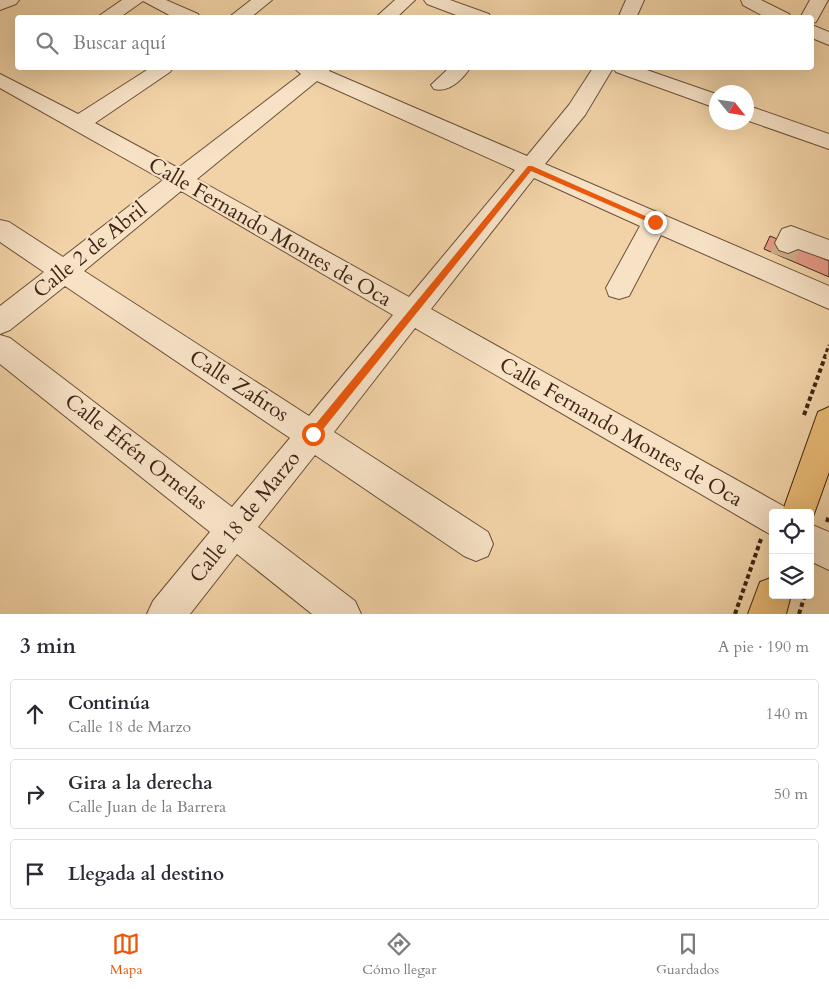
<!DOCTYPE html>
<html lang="es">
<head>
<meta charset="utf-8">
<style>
	body { margin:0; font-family:Cardo,serif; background:#f2f2f3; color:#2b2b33 }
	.controls { position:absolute; right:15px; bottom:15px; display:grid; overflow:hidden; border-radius:5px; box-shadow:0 5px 20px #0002 }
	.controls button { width:45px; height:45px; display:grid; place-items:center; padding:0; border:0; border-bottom:1px solid #e1e1e2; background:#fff; color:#2b2b33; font:25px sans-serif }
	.compass { position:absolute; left:709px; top:85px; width:45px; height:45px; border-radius:50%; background:#fff; box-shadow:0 5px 20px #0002; rotate:120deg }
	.stop { position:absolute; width:15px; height:15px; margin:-11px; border:4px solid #ea580c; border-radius:50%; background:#fff }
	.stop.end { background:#ea580c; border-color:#fff; box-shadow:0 1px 5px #0008 }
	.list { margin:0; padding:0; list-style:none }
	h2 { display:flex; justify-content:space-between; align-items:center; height:65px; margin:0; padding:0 20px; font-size:21px }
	h2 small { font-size:16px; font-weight:400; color:#7c7c81 }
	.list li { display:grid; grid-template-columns:32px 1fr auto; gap:15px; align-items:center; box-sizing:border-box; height:70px; margin:0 10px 10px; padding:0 10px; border:1px solid #e1e1e2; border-radius:5px }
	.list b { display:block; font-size:19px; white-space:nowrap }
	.list p { margin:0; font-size:16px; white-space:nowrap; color:#7c7c81 }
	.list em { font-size:16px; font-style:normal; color:#7c7c81 }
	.icon { flex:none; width:28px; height:28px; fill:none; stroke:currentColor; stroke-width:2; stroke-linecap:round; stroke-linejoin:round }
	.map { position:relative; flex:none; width:829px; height:614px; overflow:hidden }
	.search { position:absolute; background:#fff; box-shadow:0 5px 20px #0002; left:15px; right:15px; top:15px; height:55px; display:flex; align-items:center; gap:12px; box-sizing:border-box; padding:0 18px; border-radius:5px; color:#7c7c81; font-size:19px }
	.sheet { height:305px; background:#fff }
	nav { display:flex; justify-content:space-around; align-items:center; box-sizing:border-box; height:70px; border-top:1px solid #e1e1e2; background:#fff; font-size:14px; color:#7c7c81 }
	nav a { display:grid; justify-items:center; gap:2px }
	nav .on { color:#ea580c }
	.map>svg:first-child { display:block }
	.building { fill:#e69a88; stroke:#3e2515 }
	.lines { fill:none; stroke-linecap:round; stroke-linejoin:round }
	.minor-tunnel { stroke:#ceb08a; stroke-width:26; stroke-dasharray:26 13; stroke-linecap:butt }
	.minor-casing { stroke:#6b503a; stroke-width:2 }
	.major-casing { stroke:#3e2515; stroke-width:2 }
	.path-far1 { stroke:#3e2515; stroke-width:3; stroke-dasharray:4 2.5; stroke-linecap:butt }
	.path { stroke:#3e2515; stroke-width:4; stroke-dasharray:4.5 3; stroke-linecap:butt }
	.minor { fill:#f7e2c6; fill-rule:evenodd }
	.major { fill:#e9ba74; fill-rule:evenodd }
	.route { fill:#ea580c }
	.labels { text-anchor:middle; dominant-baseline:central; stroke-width:4.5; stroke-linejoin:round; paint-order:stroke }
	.street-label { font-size:21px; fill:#3e2515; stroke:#f7e2c6 }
</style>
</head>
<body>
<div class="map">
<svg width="829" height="614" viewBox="0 0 829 614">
	<rect width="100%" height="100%" fill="#f2d3a7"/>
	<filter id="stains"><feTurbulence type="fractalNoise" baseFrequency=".004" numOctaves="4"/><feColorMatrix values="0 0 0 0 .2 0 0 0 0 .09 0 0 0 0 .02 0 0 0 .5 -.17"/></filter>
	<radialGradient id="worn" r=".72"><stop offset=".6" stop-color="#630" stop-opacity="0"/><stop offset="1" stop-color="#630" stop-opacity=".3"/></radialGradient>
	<path class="building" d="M 770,236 L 829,261 L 829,277 L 764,249 Z"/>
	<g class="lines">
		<path class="minor-tunnel" d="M 783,257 L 788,243"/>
		<g class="minor-casing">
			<path id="minor" d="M 0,0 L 19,0 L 16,4 L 0,10 Z
				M 122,0 L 166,0 L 198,14 L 200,18 L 175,18 L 143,1 L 119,18 L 96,18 Z
				M 251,0 L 272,0 L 250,18 L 228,18 Z
				M 395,0 L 415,0 L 396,18 L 375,18 Z
				M 424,0 L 450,0 L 489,14 L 491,18 L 464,18 L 427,4 Z
				M 626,0 L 644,0 L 636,18 L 618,18 Z
				M 741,0 L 761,0 L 789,14 L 791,18 L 767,18 L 743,5 Z
				M 810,0 L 828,0 L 816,22 L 812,23 L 812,18 L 800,18 Z
				M 812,25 L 829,32 L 829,45 L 812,38 Z
				M 150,68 L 173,68 L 170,72 L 95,123 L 178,168 L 301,74 L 294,68 L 331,68 L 329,71 L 527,156 L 569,105 L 593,68 L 613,68 L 585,115 L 545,164 L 829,286 L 829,309 L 661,235 L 629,296 L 619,299 L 609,296 L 606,288 L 640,226 L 534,178 L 431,309 L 785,507 L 787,513 L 773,513 L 773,536 L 415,328 L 334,432 L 488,532 L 493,544 L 488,556 L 476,561 L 464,556 L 315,455 L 258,527 L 355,601 L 361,614 L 312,614 L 237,554 L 190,614 L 147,614 L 153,601 L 210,532 L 0,364 L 0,335 L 10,338 L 232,507 L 290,438 L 65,286 L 10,330 L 0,334 L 0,306 L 44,272 L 0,242 L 0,220 L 9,222 L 63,257 L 163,180 L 0,88 L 0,74 L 78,114 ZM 317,81 L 515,170 L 409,297 L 197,179 ZM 181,191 L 393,315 L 309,416 L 84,271 Z
				M 449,68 L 470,68 C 462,80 449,93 434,89 L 431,85 Z
				M 613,68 L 641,68 L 716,94 L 716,108 L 616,72 Z
				M 746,105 L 829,134 L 829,149 L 746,120 Z
				M 791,226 L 829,240 L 829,260 L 798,249 L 788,253 L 779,250 L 775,243 L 782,229 Z
				M 810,524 L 829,532 L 829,570 L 810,561 Z"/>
		</g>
		<g class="major-casing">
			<path id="major" d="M 829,407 L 829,472 L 810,525 L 810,513 L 782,513 L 818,412 Z
				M 773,577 L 773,595 L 791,595 L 786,614 L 748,614 L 760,582 Z"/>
		</g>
		<path class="path-far1" d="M 824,358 L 829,345"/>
		<path class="path" d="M 804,415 L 825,357
			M 827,522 L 829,515
			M 735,614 L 761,539
			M 799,614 L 805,595"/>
		<use href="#minor" class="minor"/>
		<use href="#major" class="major"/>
	</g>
	<path class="route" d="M 528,166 L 532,166 L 659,222 L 653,224 L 531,171 L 316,438 L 310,438 L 310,431 Z"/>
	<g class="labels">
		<g class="street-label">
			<text transform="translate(270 232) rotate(30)">Calle Fernando Montes de Oca</text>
			<text transform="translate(90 250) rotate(-39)">Calle 2 de Abril</text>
			<text transform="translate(239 386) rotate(33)">Calle Zafiros</text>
			<text transform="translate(621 432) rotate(30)">Calle Fernando Montes de Oca</text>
			<text transform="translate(136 452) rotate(38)">Calle Efrén Ornelas</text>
			<text transform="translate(245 517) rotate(-51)">Calle 18 de Marzo</text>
		</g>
	</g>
	<rect width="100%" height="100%" filter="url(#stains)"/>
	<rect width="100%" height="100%" fill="url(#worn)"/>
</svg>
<div class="controls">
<button><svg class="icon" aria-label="locate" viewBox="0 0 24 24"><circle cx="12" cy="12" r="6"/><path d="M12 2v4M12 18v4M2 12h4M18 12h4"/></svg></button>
<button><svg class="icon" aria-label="layers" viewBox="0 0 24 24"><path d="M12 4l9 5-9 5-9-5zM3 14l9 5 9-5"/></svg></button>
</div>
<svg class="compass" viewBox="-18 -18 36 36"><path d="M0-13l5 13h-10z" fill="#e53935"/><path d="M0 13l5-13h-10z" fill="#7c7c81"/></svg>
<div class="stop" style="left:313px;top:434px"></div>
<div class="stop end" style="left:655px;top:222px"></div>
<div class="search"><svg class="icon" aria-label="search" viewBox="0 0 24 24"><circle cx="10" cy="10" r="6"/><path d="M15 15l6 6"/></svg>Buscar aquí</div>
</div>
<section class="sheet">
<h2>3 min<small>A pie · 190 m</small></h2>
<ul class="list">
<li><svg class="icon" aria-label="ahead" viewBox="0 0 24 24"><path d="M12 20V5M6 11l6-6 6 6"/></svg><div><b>Continúa</b><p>Calle 18 de Marzo</p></div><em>140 m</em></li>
<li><svg class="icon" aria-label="right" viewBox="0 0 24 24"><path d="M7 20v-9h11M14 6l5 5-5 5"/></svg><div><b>Gira a la derecha</b><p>Calle Juan de la Barrera</p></div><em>50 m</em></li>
<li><svg class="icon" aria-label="arrive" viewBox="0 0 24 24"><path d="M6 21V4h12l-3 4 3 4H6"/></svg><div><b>Llegada al destino</b></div></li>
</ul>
</section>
<nav>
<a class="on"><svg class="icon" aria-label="map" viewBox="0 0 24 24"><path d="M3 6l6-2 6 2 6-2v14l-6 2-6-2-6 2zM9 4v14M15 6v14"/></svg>Mapa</a>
<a><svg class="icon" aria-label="directions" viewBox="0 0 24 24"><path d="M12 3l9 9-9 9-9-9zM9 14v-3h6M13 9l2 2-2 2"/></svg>Cómo llegar</a>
<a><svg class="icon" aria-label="saved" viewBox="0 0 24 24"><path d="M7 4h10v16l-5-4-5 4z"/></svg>Guardados</a>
</nav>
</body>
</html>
